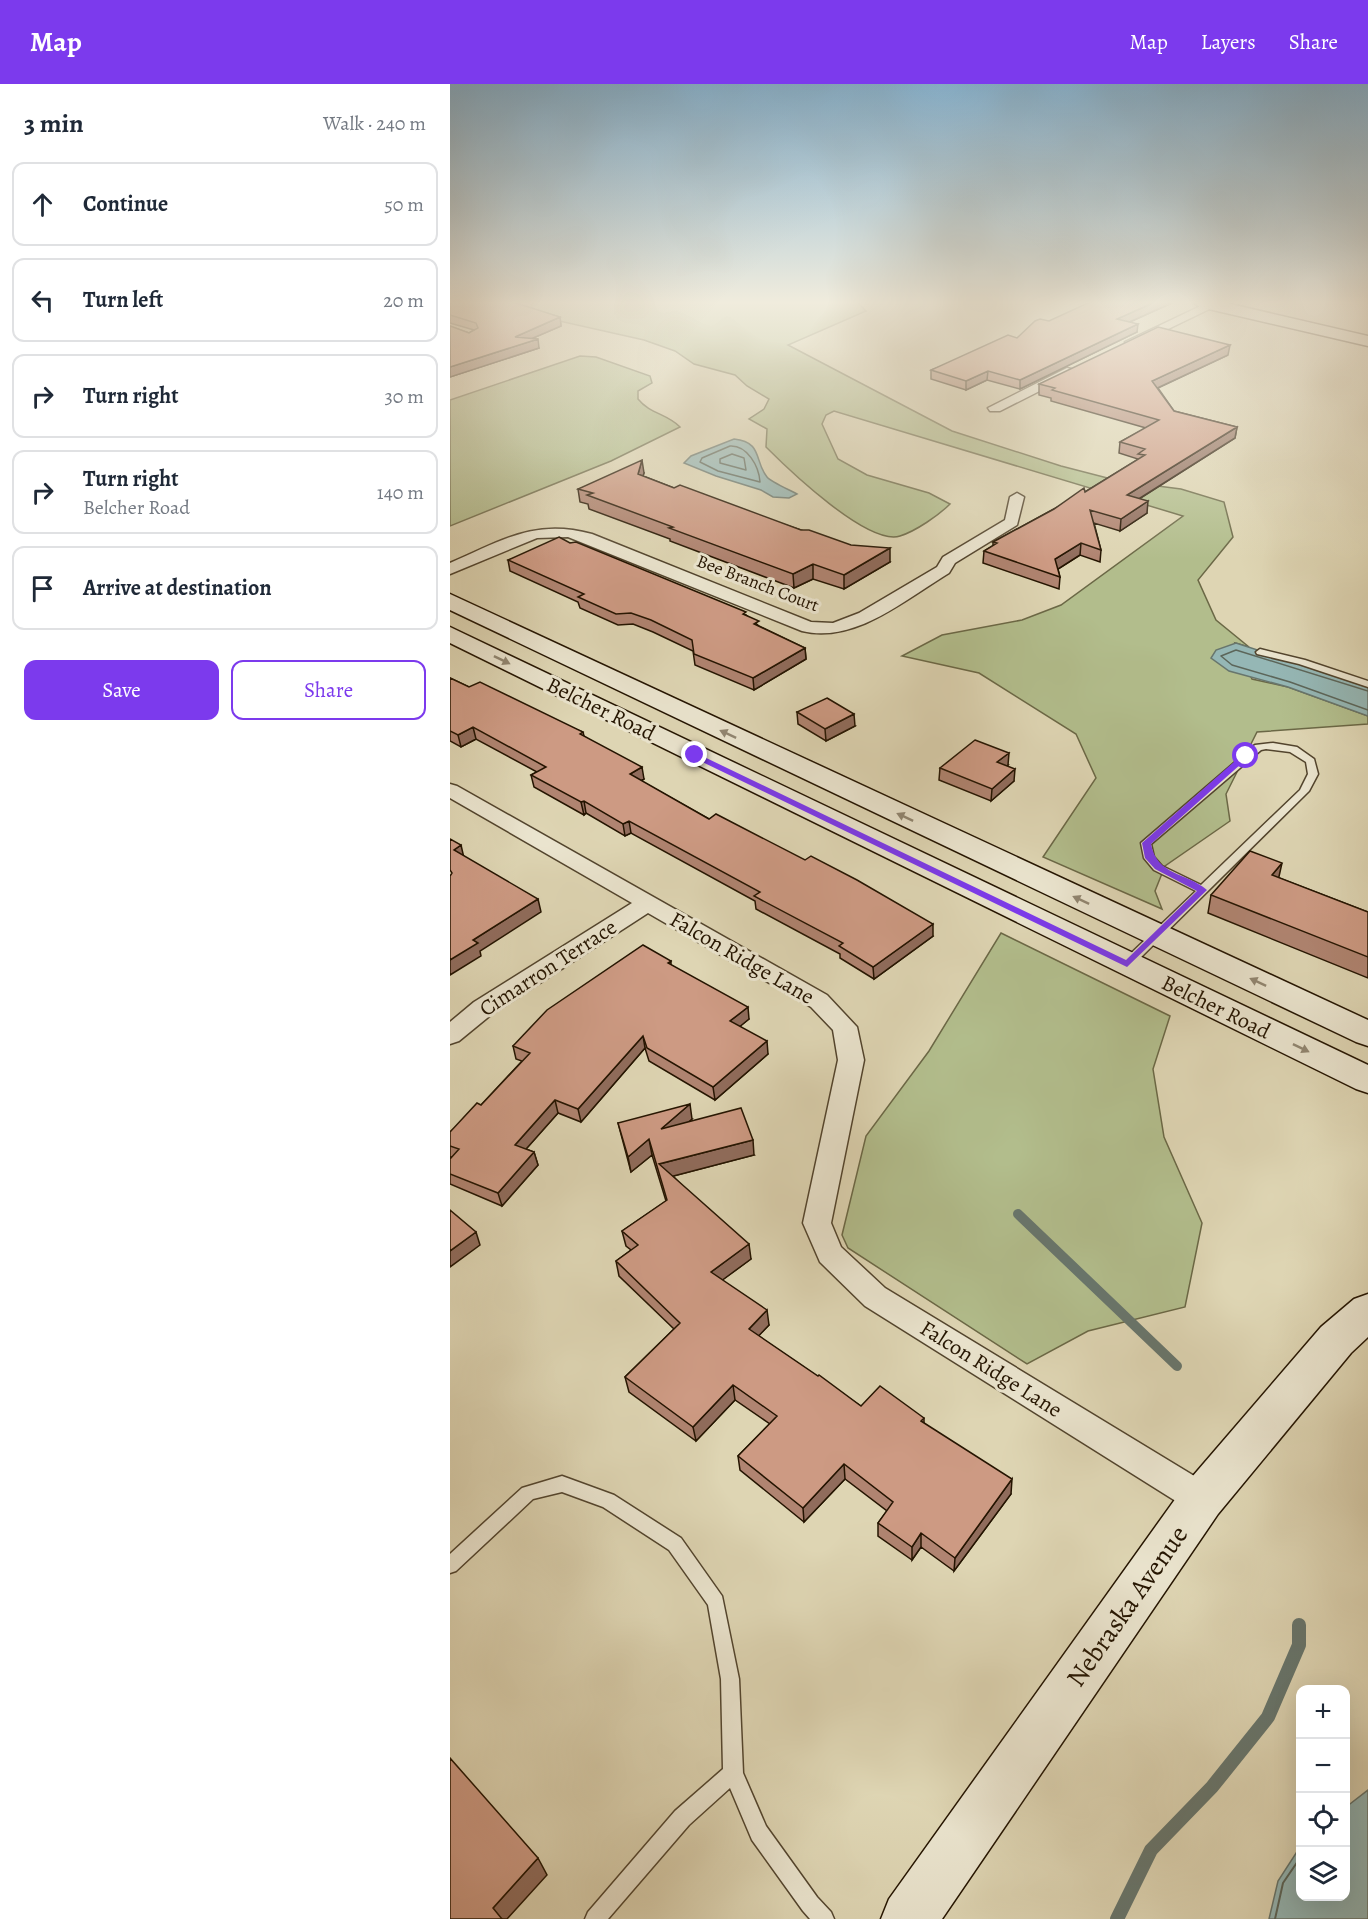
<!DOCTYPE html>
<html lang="en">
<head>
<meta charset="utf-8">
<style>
	body { margin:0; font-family:Alegreya,serif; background:#f2f2f3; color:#1f2937 }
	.controls { position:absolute; right:18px; bottom:18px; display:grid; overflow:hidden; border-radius:12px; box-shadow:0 6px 24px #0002 }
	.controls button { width:54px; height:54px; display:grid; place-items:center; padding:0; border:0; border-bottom:2px solid #e0e1e3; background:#fff; color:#1f2937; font:30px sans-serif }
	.stop { position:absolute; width:18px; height:18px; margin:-14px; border:4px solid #7c3aed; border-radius:50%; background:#fff }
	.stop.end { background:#7c3aed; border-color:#fff; box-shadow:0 2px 6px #0008 }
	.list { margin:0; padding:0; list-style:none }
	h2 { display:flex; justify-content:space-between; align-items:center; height:78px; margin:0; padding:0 24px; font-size:26px }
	h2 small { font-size:20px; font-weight:400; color:#747a83 }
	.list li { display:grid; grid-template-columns:39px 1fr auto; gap:18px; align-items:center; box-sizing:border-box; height:84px; margin:0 12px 12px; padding:0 12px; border:2px solid #e0e1e3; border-radius:12px }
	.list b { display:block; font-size:22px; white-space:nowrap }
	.list p { margin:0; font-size:20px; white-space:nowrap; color:#747a83 }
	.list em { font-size:20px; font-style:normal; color:#747a83 }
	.actions { display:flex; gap:12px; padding:18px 24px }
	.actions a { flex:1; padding:14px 0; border:2px solid #7c3aed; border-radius:12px; text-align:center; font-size:21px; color:#7c3aed }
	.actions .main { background:#7c3aed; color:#fff }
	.icon { flex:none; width:33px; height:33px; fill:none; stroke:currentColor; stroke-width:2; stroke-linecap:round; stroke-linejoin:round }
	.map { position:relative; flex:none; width:918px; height:1835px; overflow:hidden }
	header { display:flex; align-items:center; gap:36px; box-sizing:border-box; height:84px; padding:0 30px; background:#7c3aed; color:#fff }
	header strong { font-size:28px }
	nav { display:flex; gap:33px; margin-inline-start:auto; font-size:21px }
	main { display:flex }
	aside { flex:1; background:#fff }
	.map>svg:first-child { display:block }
	.green { fill:#b2bd8c; stroke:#6b6846; stroke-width:1.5 }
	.water { fill:#95b7b5; stroke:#68766d; stroke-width:1.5 }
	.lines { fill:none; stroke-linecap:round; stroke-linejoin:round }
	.shore-far1 { stroke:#5c665a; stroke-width:1.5 }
	.shore { stroke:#5c665a; stroke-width:2 }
	.stream-far1 { stroke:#68766d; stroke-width:10 }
	.stream { stroke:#68766d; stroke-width:14 }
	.lane-casing { stroke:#52442d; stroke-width:3 }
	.street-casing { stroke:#52442d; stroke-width:3 }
	.secondary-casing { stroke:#241400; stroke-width:3 }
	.lane { fill:#eae4ce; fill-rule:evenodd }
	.street { fill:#eae4ce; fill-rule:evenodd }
	.secondary { fill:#eae4ce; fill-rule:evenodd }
	.wall { fill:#b08471; stroke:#241400; stroke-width:1.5 }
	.shaded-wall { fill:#906c5c; stroke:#241400; stroke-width:1.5 }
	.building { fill:#cd9a83; stroke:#241400; stroke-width:1.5 }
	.oneway { fill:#918671 }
	.route { fill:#7c3aed }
	.labels { text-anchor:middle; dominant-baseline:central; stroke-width:6; stroke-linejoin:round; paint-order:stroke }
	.far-street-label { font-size:18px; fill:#241400; stroke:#eae4ce }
	.street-label { font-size:22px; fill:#241400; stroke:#eae4ce }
	.near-street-label { font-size:27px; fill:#241400; stroke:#eae4ce }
</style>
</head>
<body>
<header>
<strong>Map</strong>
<nav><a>Map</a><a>Layers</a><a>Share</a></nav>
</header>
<main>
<aside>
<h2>3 min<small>Walk · 240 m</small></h2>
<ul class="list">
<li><svg class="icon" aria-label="ahead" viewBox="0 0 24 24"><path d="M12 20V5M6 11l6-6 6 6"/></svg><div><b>Continue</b></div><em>50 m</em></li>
<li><svg class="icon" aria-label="left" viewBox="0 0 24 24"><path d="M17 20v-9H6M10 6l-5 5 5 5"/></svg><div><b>Turn left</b></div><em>20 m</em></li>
<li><svg class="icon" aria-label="right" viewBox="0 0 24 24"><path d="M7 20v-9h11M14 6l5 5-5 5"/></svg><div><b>Turn right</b></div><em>30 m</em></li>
<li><svg class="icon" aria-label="right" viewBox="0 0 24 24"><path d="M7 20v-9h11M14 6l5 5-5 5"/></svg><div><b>Turn right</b><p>Belcher Road</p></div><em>140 m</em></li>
<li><svg class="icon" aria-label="arrive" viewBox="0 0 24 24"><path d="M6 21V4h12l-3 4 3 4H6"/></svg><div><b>Arrive at destination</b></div></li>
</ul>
<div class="actions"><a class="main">Save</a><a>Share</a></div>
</aside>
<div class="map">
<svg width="918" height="1835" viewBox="0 0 918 1835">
	<rect width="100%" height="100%" fill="#ded5b3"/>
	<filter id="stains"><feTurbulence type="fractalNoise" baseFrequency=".00333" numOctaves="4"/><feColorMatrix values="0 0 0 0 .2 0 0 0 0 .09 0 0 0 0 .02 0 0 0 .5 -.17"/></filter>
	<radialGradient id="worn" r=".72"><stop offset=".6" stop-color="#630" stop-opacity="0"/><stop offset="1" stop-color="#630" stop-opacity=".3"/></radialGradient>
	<path class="green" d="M 83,218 L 407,218 L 416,227 L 338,261 L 502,347 L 611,382 L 669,397 L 731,405 L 774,418 L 783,453 L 748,496 L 766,536 L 799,563 L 785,559 L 802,595 L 838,603 L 918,632 L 918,640 L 807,648 L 776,710 L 780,737 L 715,782 L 705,807 L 712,825 L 593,773 L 646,694 L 626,650 L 529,589 L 452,572 L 492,551 L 572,536 L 611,521 L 733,432 L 384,327 L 376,331 L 372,340 L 388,375 L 417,391 L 479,409 L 500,420 C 489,431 466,447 450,452 C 418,462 339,386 316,363 L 317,345 L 299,335 L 314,325 L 319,315 L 297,302 L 285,291 L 244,280 L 225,267 L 194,256 L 78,230 Z
		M 130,272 L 146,273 L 200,292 L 202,299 L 188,307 L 188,315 C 200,330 218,330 230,343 L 161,377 L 0,442 L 0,316 Z
		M 551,849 L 720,932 L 703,985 L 714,1053 L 752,1139 L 735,1223 L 638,1247 L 577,1280 L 398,1164 L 392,1151 L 416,1052 L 479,967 Z"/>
	<path class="water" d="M 284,355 C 313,358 304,377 317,393 C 321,398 340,406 347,410 L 339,414 L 323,413 L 311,406 L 266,392 L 234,379 L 241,372 Z
		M 786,559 L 918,602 L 918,632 L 838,603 L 779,587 L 761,574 L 766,566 Z
		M 918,1706 L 918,1835 L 819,1835 L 828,1797 L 850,1763 L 850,1812 L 896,1812 L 896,1723 Z"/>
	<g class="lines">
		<path class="shore-far1" d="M 280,362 C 297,361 309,382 310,398 L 268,387 L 250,378 L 252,374 Z
			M 282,370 L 294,374 L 296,386 L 270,379 L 270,375 Z
			M 918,607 L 786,566 L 771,572 L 782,581 L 840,598 L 918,626"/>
		<path class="shore" d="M 825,1835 L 833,1799 L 850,1774"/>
		<path class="stream-far1" d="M 568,1130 L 727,1282"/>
		<path class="stream" d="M 667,1835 L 701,1766 L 762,1703 L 818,1633 L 849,1561 L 849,1541"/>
		<g class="lane-casing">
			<path id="lane" d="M 810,565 L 855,576 L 918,597 L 918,603 L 849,580 L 807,570 L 806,568 Z
				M 823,659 L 847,663 L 864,675 L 868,690 L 859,707 L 681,883 L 673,883 L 671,880 L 673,877 L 746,807 L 704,786 L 694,774 L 691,759 L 805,661 ZM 816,665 L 840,668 L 856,678 L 858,690 L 850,706 L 751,801 L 712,782 L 704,773 L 701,760 L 811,666 Z
				M 112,1392 L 164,1411 L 231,1454 L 272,1512 L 289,1595 L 293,1689 L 316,1742 L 367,1813 L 381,1828 L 384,1835 L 360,1835 L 353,1827 L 302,1756 L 280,1704 L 239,1741 L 158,1835 L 135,1835 L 138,1828 L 225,1727 L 273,1685 L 271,1595 L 258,1521 L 219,1466 L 153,1423 L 112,1408 L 83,1415 L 6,1487 L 0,1489 L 0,1470 L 72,1404 Z"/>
		</g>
		<g class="street-casing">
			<path id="street" d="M 759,218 L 774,218 L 685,261 L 681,262 L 675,258 Z
				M 617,284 L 621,285 L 623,288 L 621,291 L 550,327 L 540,327 L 538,324 Z
				M 567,409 L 574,413 L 567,441 L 505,479 L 499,489 C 456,515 405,560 352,547 L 118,453 L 87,454 L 0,490 L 0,479 C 52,457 84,434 142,450 L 361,538 L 383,539 L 409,529 L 487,483 L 493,473 L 555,436 L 560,413 Z
				M 0,700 L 7,702 L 377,911 L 407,943 L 414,976 L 381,1139 L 391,1163 L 435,1204 L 764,1404 L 769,1415 L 764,1426 L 752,1431 L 740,1426 L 415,1222 L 370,1178 L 353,1139 L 388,976 L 383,946 L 361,923 L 198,829 L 42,930 L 9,957 L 0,960 L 0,938 L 24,918 L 182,819 L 0,714 Z"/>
		</g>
		<g class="secondary-casing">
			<path id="secondary" d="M 743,218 L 772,218 L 918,252 L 918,262 L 750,223 Z
				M 0,510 L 918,936 L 918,962 L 906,958 L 0,526 Z
				M 0,543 L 918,981 L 918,1009 L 906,1005 L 0,559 Z
				M 918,1210 L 918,1253 L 901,1269 L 768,1430 L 492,1835 L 431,1835 L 439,1815 L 736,1400 L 871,1243 L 904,1215 Z"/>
		</g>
		<use href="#lane" class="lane"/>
		<use href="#street" class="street"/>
		<use href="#secondary" class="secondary"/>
	</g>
	<path class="wall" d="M 0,218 L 72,218 L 67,220 L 110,233 L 111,242 L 83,254 L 89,264 L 0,293 L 0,242 L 19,249 L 24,246 L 0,239 Z
		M 640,218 L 724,218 L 680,238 L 687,248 L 570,305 L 537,296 L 516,306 L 481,295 L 481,286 L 567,254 Z
		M 778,271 L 708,304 L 724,327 L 787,343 L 785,354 L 689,415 L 697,429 L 670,447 L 644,439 L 651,466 L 650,478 L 630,471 L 608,485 L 610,493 L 609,505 L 533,479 L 534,467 L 543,462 L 543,458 L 635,408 L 687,376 L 688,375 L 669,369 L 670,358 L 696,344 L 601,317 L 601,314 L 589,311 L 589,300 Z
		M 194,389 L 193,392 L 224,404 L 351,446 L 440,478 L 394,505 L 363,495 L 344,504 L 220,457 L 220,455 L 139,425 L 138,420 L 130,418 L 128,405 Z
		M 120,459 L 296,531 L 309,542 L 355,564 L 356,575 L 304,606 L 245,581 L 243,567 L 203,548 L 183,540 L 168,541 L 130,524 L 128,518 L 60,487 L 58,476 Z
		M 0,594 L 19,603 L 133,648 L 134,652 L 194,695 L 191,697 L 259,735 L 483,852 L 424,895 L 390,874 L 390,870 L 306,825 L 305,817 L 181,749 L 175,752 L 136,729 L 134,731 L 84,703 L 81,691 L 87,688 L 26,655 L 11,663 L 0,657 Z
		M 347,628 L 405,642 L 376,657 L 348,640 Z
		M 558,681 L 557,682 L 564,697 L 541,717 L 489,696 L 490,684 Z
		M 829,794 L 918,828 L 918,894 L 758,829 L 761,811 Z
		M 221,877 L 221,881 L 299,935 L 290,942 L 318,970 L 265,1016 L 199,977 L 195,964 L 131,1038 L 108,1029 L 76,1065 L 84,1068 L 88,1081 L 52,1122 L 0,1100 L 0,1075 L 2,1073 L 0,1073 L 0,1048 L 31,1021 L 72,977 L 66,975 L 63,962 Z
		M 242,1035 L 240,1037 L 304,1071 L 223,1092 L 301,1175 L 272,1196 L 319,1241 L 308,1252 L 411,1322 L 474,1334 L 474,1339 L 561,1410 L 504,1487 L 471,1463 L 462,1476 L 428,1452 L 428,1439 L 437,1427 L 395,1395 L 354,1438 L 290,1386 L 288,1372 L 320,1340 L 285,1316 L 246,1357 L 179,1308 L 175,1293 L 224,1245 L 169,1192 L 166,1177 L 181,1166 L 176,1162 L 172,1147 L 216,1117 L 202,1071 L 181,1088 L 168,1039 Z"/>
	<path class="shaded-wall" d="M 705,218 L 724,218 L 666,244 L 667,235 Z
		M 110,233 L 111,242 L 67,261 L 65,253 Z
		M 688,240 L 687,248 L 570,305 L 570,296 Z
		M 88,255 L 89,264 L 0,293 L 0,283 Z
		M 780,261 L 778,271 L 701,307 L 702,297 Z
		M 538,287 L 537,296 L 516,306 L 516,297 Z
		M 787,343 L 785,354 L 676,423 L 677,411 Z
		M 192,376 L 194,389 L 189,403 L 188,390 Z
		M 698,417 L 697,429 L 670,447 L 671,435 Z
		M 631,459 L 630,471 L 605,487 L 605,475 Z
		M 440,464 L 440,478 L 394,505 L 394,491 Z
		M 363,480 L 363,495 L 344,504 L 343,490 Z
		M 355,564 L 356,575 L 304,606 L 303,594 Z
		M 404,630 L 405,642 L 376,657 L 375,645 Z
		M 23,643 L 26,655 L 11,663 L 8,651 Z
		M 559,669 L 558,681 L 547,690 L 547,678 Z
		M 192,683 L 194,695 L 182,702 L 180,690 Z
		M 565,685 L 564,697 L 541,717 L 542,705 Z
		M 134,717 L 136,729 L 134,731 L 131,718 Z
		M 179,737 L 181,749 L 175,752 L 173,740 Z
		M 11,761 L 14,774 L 4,766 Z
		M 832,779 L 828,797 L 822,791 Z
		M 88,815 L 91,828 L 30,867 L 31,872 L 0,891 L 0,876 L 23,856 Z
		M 483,840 L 483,852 L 424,895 L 423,883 Z
		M 298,923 L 299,935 L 282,949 L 280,937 Z
		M 193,952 L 195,964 L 131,1038 L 128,1025 Z
		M 317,957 L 318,970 L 265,1016 L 263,1003 Z
		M 105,1016 L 108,1029 L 69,1073 L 65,1061 Z
		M 240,1020 L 242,1035 L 214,1060 L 211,1045 Z
		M 199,1055 L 202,1071 L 181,1088 L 178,1073 Z
		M 303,1056 L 304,1071 L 212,1095 L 209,1080 Z
		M 84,1068 L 88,1081 L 52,1122 L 48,1109 Z
		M 26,1148 L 30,1161 L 0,1183 L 0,1167 Z
		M 299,1160 L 301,1175 L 263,1203 L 261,1188 Z
		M 317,1226 L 319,1241 L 301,1260 L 299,1245 Z
		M 283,1301 L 285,1316 L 246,1357 L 243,1343 Z
		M 394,1380 L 395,1395 L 354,1438 L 353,1424 Z
		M 562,1395 L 561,1410 L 504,1487 L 505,1474 Z
		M 471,1449 L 471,1463 L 462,1476 L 462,1463 Z
		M 88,1774 L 97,1791 L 57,1835 L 50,1835 L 43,1824 Z"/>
	<path class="building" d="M 0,218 L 63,218 L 110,233 L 65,253 L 88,255 L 0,283 L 0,242 L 19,249 L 28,244 L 26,239 L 0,231 Z
		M 640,218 L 705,218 L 667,235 L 688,240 L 570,296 L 538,287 L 516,297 L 481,286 L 558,251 L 567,254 L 585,237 L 590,235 L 599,237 Z
		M 708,243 L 780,261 L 702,297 L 724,327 L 787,343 L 677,411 L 698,417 L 671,435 L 640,426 L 651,466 L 631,459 L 605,475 L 610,493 L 534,467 L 547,459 L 543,458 L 604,425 L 634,404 L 635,408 L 695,371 L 688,370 L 695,365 L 670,358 L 709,336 L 602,306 L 605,304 L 589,300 Z
		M 192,376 L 188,390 L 224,404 L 230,401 L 351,446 L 359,446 L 401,461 L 440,464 L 394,491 L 363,480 L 343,490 L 219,444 L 223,443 L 137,411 L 143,409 L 128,405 Z
		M 109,453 L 120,459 L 126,458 L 296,528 L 293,530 L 309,537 L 304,540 L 355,564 L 303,594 L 244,570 L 242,556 L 201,536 L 181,529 L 166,530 L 128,513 L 134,510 L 58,476 Z
		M 0,594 L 19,603 L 30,598 L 133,648 L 130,650 L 192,683 L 180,690 L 259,735 L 266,730 L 355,776 L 361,772 L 407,796 L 483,840 L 423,883 L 389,862 L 393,859 L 304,812 L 310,808 L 179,737 L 173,740 L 134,717 L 131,718 L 81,691 L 96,683 L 23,643 L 8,651 L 0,647 Z
		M 377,614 L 404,630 L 375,645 L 347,628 Z
		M 525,656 L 559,669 L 547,678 L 565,685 L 542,705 L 490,684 Z
		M 0,755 L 11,761 L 4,766 L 88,815 L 23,856 L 28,859 L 0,876 L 0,792 L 2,789 L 0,786 Z
		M 800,767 L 832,779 L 822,791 L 918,828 L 918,873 L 761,811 Z
		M 193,861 L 221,877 L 218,879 L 298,923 L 280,937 L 317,957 L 263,1003 L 197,964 L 193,952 L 128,1025 L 105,1016 L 65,1061 L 84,1068 L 48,1109 L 0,1090 L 0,1075 L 9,1065 L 0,1062 L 0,1048 L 27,1019 L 31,1021 L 80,969 L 63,962 L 97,926 Z
		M 240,1020 L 211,1045 L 291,1024 L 303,1056 L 209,1080 L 299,1160 L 261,1188 L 317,1226 L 299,1245 L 368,1292 L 369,1291 L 411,1322 L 430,1302 L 474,1334 L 471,1337 L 562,1395 L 505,1474 L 471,1449 L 462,1463 L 428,1439 L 443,1418 L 394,1380 L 353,1424 L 288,1372 L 327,1332 L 283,1301 L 243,1343 L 175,1293 L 230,1239 L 166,1177 L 188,1161 L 172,1147 L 217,1116 L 199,1055 L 178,1073 L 168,1039 Z
		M 0,1126 L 26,1148 L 0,1167 Z
		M 0,1674 L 88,1774 L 43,1824 L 52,1835 L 0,1835 Z"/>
	<defs><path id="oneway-solid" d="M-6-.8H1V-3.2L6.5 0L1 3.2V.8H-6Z" transform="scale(1.5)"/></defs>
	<g class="oneway">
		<use href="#oneway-solid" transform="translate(52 576) rotate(26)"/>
		<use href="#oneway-solid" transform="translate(278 650) rotate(-155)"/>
		<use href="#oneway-solid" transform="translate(455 733) rotate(-155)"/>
		<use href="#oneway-solid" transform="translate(631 816) rotate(-155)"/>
		<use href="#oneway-solid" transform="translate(808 898) rotate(-155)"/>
		<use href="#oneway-solid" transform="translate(851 964) rotate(26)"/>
	</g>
	<linearGradient id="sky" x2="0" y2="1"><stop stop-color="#87b5d4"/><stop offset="0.46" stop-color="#f0ecdd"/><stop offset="1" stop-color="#f0ecdd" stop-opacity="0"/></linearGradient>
	<rect width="918" height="475" fill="url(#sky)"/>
	<path class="route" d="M 242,670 L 248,670 L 676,876 L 747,807 L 705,785 L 695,774 L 692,759 L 793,670 L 800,672 L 701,760 C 707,792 736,788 757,806 L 677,883 L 242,673 Z"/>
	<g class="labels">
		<g class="far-street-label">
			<text transform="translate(308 499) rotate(21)">Bee Branch Court</text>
		</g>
		<g class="street-label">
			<text transform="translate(151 625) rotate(26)">Belcher Road</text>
			<text transform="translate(292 874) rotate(30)">Falcon Ridge Lane</text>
			<text transform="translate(98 884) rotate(-33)">Cimarron Terrace</text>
			<text transform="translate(766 923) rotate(26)">Belcher Road</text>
			<text transform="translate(541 1285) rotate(32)">Falcon Ridge Lane</text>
		</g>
		<g class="near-street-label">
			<text transform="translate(677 1522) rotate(-55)">Nebraska Avenue</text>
		</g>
	</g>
	<rect width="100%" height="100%" filter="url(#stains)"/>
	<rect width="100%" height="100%" fill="url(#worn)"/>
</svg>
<div class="controls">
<button>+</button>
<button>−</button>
<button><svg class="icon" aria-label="locate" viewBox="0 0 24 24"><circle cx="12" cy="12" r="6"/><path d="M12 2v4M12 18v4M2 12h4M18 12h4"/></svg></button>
<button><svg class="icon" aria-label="layers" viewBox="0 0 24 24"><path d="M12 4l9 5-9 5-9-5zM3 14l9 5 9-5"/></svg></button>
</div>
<div class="stop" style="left:796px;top:672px"></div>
<div class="stop end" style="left:245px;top:671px"></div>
</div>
</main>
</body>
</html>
